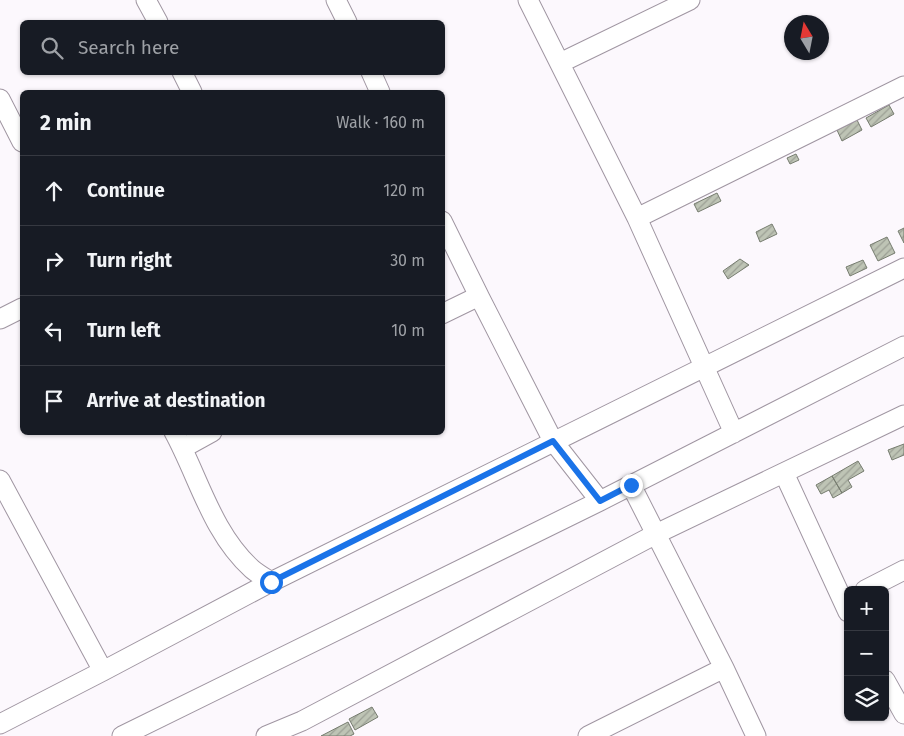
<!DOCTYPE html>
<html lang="en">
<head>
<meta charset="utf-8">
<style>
	body { margin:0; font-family:"Fira Sans",sans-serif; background:#242831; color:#f1f3f6 }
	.controls { position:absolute; right:15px; bottom:15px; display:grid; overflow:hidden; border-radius:8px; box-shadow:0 1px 4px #0004 }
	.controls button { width:45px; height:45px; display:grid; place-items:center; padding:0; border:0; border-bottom:1px solid #363941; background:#171b24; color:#f1f3f6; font:25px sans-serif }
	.compass { position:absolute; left:784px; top:15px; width:45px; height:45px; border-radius:50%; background:#171b24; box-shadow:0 1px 4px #0004; rotate:350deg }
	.stop { position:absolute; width:15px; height:15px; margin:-11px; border:4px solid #1a73e8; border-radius:50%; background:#fff }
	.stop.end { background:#1a73e8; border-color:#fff; box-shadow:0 1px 5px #0008 }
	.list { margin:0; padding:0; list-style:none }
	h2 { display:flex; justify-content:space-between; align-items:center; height:65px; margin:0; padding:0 20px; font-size:21px }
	h2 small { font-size:16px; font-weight:400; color:#9ea1a6 }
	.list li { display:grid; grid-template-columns:32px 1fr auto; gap:15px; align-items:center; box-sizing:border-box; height:70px; padding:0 20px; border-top:1px solid #363941 }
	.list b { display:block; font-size:19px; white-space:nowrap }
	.list em { font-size:16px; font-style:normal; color:#9ea1a6 }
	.icon { flex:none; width:28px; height:28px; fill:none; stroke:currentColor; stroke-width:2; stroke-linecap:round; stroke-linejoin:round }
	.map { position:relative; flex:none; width:904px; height:736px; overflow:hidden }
	.search { position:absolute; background:#171b24; box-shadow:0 1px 4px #0004; left:20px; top:20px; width:425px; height:55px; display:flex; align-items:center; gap:12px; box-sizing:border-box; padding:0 18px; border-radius:8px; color:#9ea1a6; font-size:19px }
	.panel { position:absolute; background:#171b24; box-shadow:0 1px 4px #0004; left:20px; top:90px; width:425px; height:345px; border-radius:8px }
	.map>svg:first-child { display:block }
	.building { fill:url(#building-hatch); stroke:#767c6f }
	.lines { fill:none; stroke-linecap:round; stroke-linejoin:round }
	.minor-casing { stroke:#a096a2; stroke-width:21 }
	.minor { stroke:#fff; stroke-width:19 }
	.route { stroke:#1a73e8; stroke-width:6 }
</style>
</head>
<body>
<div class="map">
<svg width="904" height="736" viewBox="0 0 904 736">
	<defs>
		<pattern id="building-hatch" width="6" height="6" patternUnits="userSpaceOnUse" patternTransform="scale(1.25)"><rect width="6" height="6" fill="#bec4b5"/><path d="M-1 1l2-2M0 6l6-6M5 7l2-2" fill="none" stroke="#9ca095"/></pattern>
	</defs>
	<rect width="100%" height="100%" fill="#fcf8fd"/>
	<path class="building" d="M 889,105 L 894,114 L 871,127 L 866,118 Z
		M 857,120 L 862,130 L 842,141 L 837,130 Z
		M 796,154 L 799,160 L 790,164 L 787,158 Z
		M 717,193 L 721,201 L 698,212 L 694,204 Z
		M 772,224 L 777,234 L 760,242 L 756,232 Z
		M 904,228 L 904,243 L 898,231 Z
		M 887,237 L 895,253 L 878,261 L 870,245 Z
		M 740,259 L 749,265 L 728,279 L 723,271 Z
		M 863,260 L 867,268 L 850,276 L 846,267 Z
		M 904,444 L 904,455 L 892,460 L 888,450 Z
		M 858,461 L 864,471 L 848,480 L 852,487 L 842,493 L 832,476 Z
		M 832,476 L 842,493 L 833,498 L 829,490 L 821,494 L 816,485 Z
		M 372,707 L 378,717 L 355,730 L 349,719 Z
		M 348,722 L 354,734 L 350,736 L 321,736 Z"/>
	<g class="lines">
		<g class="minor-casing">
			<path id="minor" d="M 146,0 L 158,22
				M 336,0 L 347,22
				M 528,0 L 637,218 L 734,433
				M 560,63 L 690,0
				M 182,72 L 192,92
				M 371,72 L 380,92
				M 0,99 L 22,142
				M 637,218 L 904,86
				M 442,221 L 479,296 L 442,314
				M 479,296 L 553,441 L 600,501
				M 0,319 L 22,308
				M 174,432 C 199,478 212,533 252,569 C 258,574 265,578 271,582 L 904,268
				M 183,448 L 212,432
				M 784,473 L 848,612
				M 0,480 L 103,671
				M 631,485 L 724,668 L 756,736
				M 865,590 L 904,570
				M 885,680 L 904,714
				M 0,724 L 103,671 L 271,582
				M 122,736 L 600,501 L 904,346
				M 266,736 L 302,721 L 656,534 L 904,415
				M 588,736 L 724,668"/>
		</g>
		<use href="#minor" class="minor"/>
	</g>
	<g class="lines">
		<path class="route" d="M 271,582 L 553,441 L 600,501 L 631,485"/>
	</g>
</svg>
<div class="controls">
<button>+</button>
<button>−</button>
<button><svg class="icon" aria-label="layers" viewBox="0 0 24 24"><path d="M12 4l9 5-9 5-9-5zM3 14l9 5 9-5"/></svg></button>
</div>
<svg class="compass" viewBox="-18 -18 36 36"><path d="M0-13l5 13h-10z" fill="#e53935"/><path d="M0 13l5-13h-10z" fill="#9ea1a6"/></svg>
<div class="stop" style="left:271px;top:582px"></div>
<div class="stop end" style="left:631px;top:485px"></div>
<div class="search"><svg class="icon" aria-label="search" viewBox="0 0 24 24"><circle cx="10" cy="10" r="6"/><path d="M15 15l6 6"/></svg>Search here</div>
<section class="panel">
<h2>2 min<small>Walk · 160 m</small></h2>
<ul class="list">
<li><svg class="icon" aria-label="ahead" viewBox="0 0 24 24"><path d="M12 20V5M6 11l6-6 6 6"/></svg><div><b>Continue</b></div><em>120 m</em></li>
<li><svg class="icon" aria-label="right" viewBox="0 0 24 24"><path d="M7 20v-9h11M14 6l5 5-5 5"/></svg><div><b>Turn right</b></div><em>30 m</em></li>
<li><svg class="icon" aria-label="left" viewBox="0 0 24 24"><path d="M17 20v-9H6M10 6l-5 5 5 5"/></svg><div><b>Turn left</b></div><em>10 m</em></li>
<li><svg class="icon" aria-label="arrive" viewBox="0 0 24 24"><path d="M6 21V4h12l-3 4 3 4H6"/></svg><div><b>Arrive at destination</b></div></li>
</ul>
</section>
</div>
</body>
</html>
